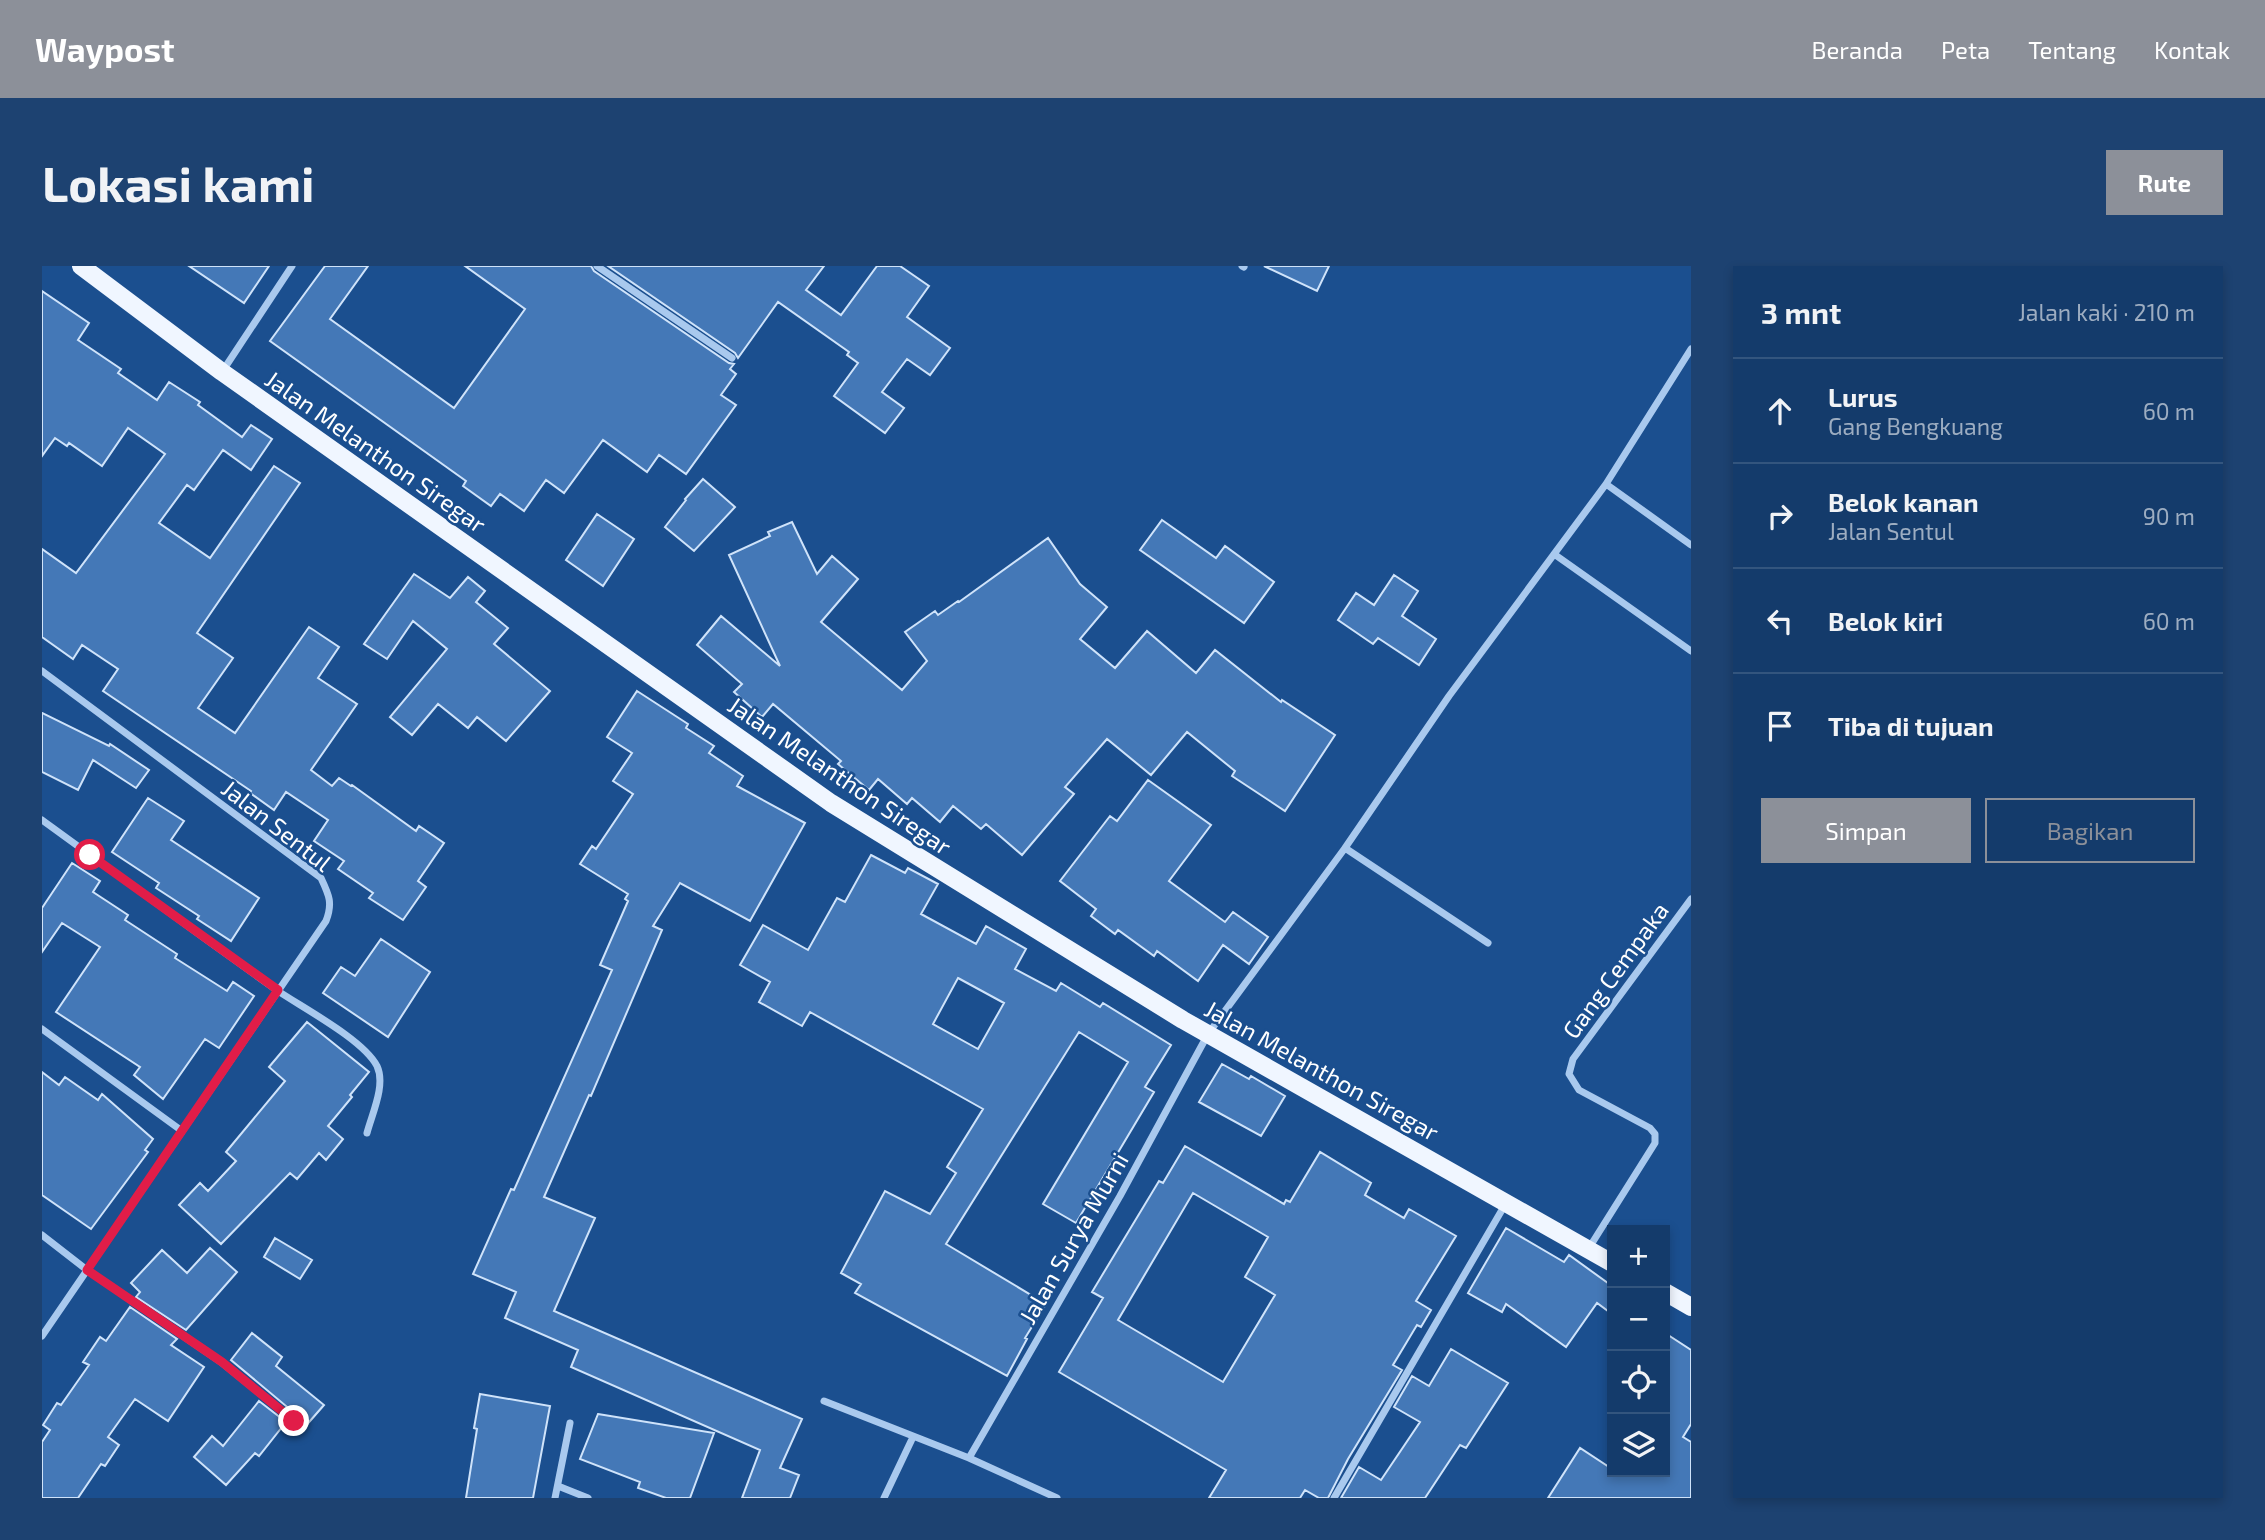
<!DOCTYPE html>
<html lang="id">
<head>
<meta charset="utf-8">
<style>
	body { margin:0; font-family:"Exo 2",sans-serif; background:#1d4271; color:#f1f3f6 }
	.controls { position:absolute; right:21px; bottom:21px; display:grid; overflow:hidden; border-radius:0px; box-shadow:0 4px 10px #0003 }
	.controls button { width:63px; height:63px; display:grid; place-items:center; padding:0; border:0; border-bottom:2px solid #33557e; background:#143b6b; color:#f1f3f6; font:35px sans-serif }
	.stop { position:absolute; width:21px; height:21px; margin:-16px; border:5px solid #e11d48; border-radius:50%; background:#fff }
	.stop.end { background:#e11d48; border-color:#fff; box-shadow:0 2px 7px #0008 }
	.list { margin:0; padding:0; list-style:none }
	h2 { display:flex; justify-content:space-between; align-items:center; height:91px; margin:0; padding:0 28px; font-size:30px }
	h2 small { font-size:23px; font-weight:400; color:#9dadc1 }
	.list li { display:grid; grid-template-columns:46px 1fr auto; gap:21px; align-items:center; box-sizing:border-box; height:105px; padding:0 28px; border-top:2px solid #33557e }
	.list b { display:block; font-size:26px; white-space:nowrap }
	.list p { margin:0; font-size:23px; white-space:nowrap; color:#9dadc1 }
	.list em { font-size:23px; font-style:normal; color:#9dadc1 }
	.actions { display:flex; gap:14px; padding:21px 28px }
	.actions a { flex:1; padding:16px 0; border:2px solid #8c9099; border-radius:0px; text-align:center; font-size:24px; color:#8c9099 }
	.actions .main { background:#8c9099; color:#fff }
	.icon { flex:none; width:38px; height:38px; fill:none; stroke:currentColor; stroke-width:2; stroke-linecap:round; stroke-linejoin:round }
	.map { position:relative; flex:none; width:1649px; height:1232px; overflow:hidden; border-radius:0px }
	header { display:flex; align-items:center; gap:42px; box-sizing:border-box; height:98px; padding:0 35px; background:#8c9099; color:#fff }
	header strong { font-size:33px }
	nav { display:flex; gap:38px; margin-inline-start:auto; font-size:24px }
	.intro { display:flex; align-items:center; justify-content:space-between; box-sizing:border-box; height:168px; padding:0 42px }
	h1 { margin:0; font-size:49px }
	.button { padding:18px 32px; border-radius:0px; background:#8c9099; color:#fff; font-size:24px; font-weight:700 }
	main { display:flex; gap:42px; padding:0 42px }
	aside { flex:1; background:#143b6b; border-radius:0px; box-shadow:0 4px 10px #0003 }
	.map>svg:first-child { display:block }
	.building { fill:#4478b7; stroke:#cfe3fa; stroke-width:2; fill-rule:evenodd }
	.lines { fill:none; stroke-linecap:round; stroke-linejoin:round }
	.street { stroke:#a9c9ee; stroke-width:7 }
	.primary { stroke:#f0f6ff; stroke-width:18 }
	.route { stroke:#e11d48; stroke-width:9 }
	.labels { text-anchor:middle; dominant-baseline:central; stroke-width:5; stroke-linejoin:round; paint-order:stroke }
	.street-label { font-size:24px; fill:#fff; stroke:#1b4f8f }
</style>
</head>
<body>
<header>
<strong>Waypost</strong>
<nav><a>Beranda</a><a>Peta</a><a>Tentang</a><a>Kontak</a></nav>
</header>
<div class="intro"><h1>Lokasi kami</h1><a class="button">Rute</a></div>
<main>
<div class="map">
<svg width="1649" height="1232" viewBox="0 0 1649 1232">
	<rect width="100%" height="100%" fill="#1b4f8f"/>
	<path class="building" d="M 147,0 L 227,0 L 202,37 Z
		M 283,0 L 326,0 L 288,53 L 412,142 L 483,43 L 423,0 L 549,0 L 552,5 L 687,97 L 692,98 L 688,103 L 694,108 L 679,129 L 694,139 L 644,208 L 617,189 L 605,206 L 561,174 L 522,227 L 504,214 L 482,245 L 458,228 L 449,240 L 421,220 L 424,215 L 228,75 Z
		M 566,0 L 782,0 L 764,24 L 799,49 L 835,0 L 858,0 L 887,20 L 865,51 L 908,82 L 888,109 L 865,93 L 840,126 L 862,142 L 843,167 L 792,130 L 816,97 L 805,89 L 807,86 L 736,36 L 696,92 L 693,87 Z
		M 1222,0 L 1287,0 L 1275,25 Z
		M 0,25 L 47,57 L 36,74 L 79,103 L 76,107 L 115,134 L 127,116 L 158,136 L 156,139 L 200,171 L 209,159 L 230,173 L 209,204 L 181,184 L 152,224 L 145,219 L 117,257 L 168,292 L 232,200 L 258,217 L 155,367 L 191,392 L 156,442 L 193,467 L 267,361 L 297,381 L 276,412 L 315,438 L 269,504 L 290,520 L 297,512 L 309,520 L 310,519 L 374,565 L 377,560 L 402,577 L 376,615 L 384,621 L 361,654 L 327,632 L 331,627 L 296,603 L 302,595 L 272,575 L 286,554 L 244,526 L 232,544 L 208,527 L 209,525 L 61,425 L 76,403 L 40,379 L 31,393 L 0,371 L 0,283 L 34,307 L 123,188 L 86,162 L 60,200 L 27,177 L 25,180 L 13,172 L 0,190 Z
		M 661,213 L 693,241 L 652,285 L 623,261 L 644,234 L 643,233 Z
		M 555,248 L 592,273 L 561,320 L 524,294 Z
		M 1120,254 L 1174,292 L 1183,280 L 1232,316 L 1202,357 L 1098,284 Z
		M 750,256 L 775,308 L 790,290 L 816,313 L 779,356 L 860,424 L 885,395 L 863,366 L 893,345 L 896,349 L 916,335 L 917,336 L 1006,272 L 1038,318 L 1065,341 L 1038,373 L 1073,402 L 1105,365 L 1154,407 L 1173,384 L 1239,436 L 1240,434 L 1293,469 L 1243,545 L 1190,510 L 1193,505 L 1145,466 L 1109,509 L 1065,473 L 1023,521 L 1032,528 L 980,589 L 944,558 L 939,563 L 911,540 L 898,556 L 870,532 L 865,538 L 836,513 L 827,524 L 796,498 L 799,495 L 731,438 L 720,451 L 692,426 L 700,418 L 655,379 L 679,350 L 738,400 L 687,289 L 728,270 L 726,266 Z
		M 372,308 L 408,332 L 426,311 L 443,325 L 434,336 L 466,362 L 452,378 L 508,425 L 464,475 L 435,451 L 426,462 L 396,438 L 370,469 L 348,451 L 405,383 L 371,355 L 345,393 L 322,378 Z
		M 1352,309 L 1376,325 L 1360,350 L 1394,373 L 1377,399 L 1336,372 L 1331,378 L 1296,354 L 1314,327 L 1332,339 Z
		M 595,425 L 646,458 L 644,462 L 672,480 L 667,487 L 701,510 L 695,520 L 763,557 L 708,655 L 638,617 L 611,660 L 620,664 L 549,830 L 547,829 L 502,931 L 553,952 L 512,1045 L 760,1153 L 738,1202 L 757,1209 L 748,1232 L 700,1232 L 718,1184 L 529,1101 L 536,1084 L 463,1052 L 474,1026 L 431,1008 L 469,923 L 472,924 L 570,704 L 558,699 L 586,635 L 583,633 L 586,628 L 538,598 L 550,580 L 554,583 L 591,528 L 571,515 L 590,487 L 565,471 Z
		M 0,447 L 67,480 L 68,478 L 107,504 L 94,522 L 51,494 L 36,524 L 0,506 Z
		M 1106,514 L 1169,559 L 1127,615 L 1183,656 L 1191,646 L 1226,671 L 1207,698 L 1181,679 L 1156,715 L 1115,685 L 1112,690 L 1076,664 L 1073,668 L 1049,650 L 1054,643 L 1018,615 L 1068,550 L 1075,555 Z
		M 106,532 L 142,555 L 129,574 L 217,632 L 189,675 L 155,653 L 157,650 L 114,622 L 117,617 L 70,586 Z
		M 829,589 L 863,607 L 866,602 L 896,618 L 879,648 L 934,678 L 944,660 L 984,683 L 973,703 L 1014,725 L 1019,717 L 1058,741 L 1061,737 L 1129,779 L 1103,821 L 1112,826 L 1034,957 L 1001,938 L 1086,796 L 1037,766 L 904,978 L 1004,1038 L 983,1072 L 985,1073 L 965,1110 L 813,1027 L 819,1018 L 799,1007 L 843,925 L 888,948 L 914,907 L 905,901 L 941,843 L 768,746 L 760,760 L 717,736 L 728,716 L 698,699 L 721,659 L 766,684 L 795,632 L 803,636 ZM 916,712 L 962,737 L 936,783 L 891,758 Z
		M 30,597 L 58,615 L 51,626 L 86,649 L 83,654 L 135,688 L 133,692 L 185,725 L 191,716 L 212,730 L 177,782 L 163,773 L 121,833 L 92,809 L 98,801 L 14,746 L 58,681 L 20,657 L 0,686 L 0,642 Z
		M 339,673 L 388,706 L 346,771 L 281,727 L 299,701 L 313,710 Z
		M 265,756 L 327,806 L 308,829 L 310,831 L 286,860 L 301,873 L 284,894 L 277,887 L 255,913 L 248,907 L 179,978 L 137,939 L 158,917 L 166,925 L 194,895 L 184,886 L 243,815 L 227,801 Z
		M 1180,798 L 1207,813 L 1209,810 L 1243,830 L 1219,870 L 1157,836 Z
		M 0,806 L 17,819 L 23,811 L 56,834 L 60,828 L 111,873 L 103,884 L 106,886 L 49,963 L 0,929 Z
		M 1143,880 L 1242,938 L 1244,934 L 1248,936 L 1278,886 L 1329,917 L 1323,929 L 1362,952 L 1367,943 L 1414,970 L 1374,1035 L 1389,1044 L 1379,1061 L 1375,1059 L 1351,1099 L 1360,1104 L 1306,1193 L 1286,1232 L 1277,1232 L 1263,1224 L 1258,1232 L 1167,1232 L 1184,1204 L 1017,1106 L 1061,1032 L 1050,1026 L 1117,915 L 1121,917 ZM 1151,927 L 1226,971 L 1203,1011 L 1233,1029 L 1181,1116 L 1076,1054 Z
		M 1464,962 L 1522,996 L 1527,989 L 1570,1020 L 1570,1048 L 1555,1037 L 1524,1081 L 1464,1038 L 1460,1046 L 1426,1027 Z
		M 233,972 L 270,994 L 258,1013 L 222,991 Z
		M 168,982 L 195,1006 L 144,1064 L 94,1031 L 98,1026 L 89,1017 L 120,984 L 145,1007 Z
		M 88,1041 L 135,1073 L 129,1079 L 162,1101 L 126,1155 L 93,1133 L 66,1171 L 77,1179 L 63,1200 L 59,1198 L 36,1232 L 0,1232 L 0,1176 L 8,1164 L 1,1159 L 15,1137 L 19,1139 L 47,1099 L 41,1096 L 58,1071 L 64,1075 Z
		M 210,1067 L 240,1091 L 234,1100 L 282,1139 L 261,1163 L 256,1159 L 258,1155 L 256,1150 L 189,1094 Z
		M 1623,1067 L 1649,1084 L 1649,1158 L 1641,1171 L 1649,1176 L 1649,1232 L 1506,1232 L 1538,1182 L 1570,1203 L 1570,1206 L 1623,1206 Z
		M 1409,1083 L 1466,1117 L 1424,1182 L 1418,1179 L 1383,1232 L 1299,1232 L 1317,1201 L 1339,1214 L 1378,1156 L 1352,1141 L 1370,1110 L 1387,1120 Z
		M 438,1128 L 508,1140 L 491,1232 L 424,1232 L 435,1163 L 432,1162 Z
		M 217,1135 L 244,1156 L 217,1190 L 213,1187 L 184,1219 L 152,1191 L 170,1170 L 181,1180 Z
		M 556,1148 L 672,1167 L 648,1232 L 624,1232 L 596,1222 L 598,1216 L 538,1193 Z"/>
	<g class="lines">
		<path class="street" d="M 555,0 L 690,92
			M 1200,0 L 1202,1
			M 180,106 L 250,0
			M 1564,218 L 1649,279
			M 1512,288 L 1649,385
			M 0,405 L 279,612 C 287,629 291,637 284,655 L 0,1070
			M 0,554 C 77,610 155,667 233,723 C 259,741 321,773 335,800 C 344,819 330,848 325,867
			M 1303,582 L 1446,677
			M 0,763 L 140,865
			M 0,969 L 45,1004 L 179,1096 L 252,1155
			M 1547,982 L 1613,877 L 1613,868 L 1608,862 L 1537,824 L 1527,808 L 1531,793 L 1649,633
			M 782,1135 L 927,1192 L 1015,1232
			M 927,1192 L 1078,930 L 1166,768 L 1303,582 L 1407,430 L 1564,218 L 1649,83
			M 516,1220 L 546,1232
			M 513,1232 L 528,1157
			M 842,1232 L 871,1171
			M 1292,1232 L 1464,937"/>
		<path class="primary" d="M 39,0 L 180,106 L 789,537 L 1141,754 L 1570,997
			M 1623,1026 L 1649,1041"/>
	</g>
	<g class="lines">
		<path class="route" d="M 48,589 L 236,724 L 45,1004 L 180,1096 L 252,1155"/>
	</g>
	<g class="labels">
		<g class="street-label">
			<text transform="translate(334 185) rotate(35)">Jalan Melanthon Siregar</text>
			<text transform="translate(798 509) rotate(34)">Jalan Melanthon Siregar</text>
			<text transform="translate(235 559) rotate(38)">Jalan Sentul</text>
			<text transform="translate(1573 704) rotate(-54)">Gang Cempaka</text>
			<text transform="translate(1280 804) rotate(29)">Jalan Melanthon Siregar</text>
			<text transform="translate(1031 972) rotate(-60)">Jalan Surya Murni</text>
		</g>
	</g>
</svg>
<div class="controls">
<button>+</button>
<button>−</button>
<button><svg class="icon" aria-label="locate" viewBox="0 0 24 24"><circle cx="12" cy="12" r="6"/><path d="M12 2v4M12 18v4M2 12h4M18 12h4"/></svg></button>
<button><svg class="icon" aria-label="layers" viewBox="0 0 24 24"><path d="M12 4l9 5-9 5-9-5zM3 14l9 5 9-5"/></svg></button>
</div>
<div class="stop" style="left:48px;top:589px"></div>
<div class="stop end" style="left:252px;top:1155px"></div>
</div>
<aside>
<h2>3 mnt<small>Jalan kaki · 210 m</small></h2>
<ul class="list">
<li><svg class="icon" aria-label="ahead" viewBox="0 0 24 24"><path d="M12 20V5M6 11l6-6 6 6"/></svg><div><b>Lurus</b><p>Gang Bengkuang</p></div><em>60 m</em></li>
<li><svg class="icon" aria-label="right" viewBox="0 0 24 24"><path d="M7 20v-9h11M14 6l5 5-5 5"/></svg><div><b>Belok kanan</b><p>Jalan Sentul</p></div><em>90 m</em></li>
<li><svg class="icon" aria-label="left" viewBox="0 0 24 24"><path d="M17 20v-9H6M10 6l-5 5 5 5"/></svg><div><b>Belok kiri</b></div><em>60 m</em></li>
<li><svg class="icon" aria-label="arrive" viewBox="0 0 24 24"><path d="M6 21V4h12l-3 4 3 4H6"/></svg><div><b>Tiba di tujuan</b></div></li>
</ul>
<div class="actions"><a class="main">Simpan</a><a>Bagikan</a></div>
</aside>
</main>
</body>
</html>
